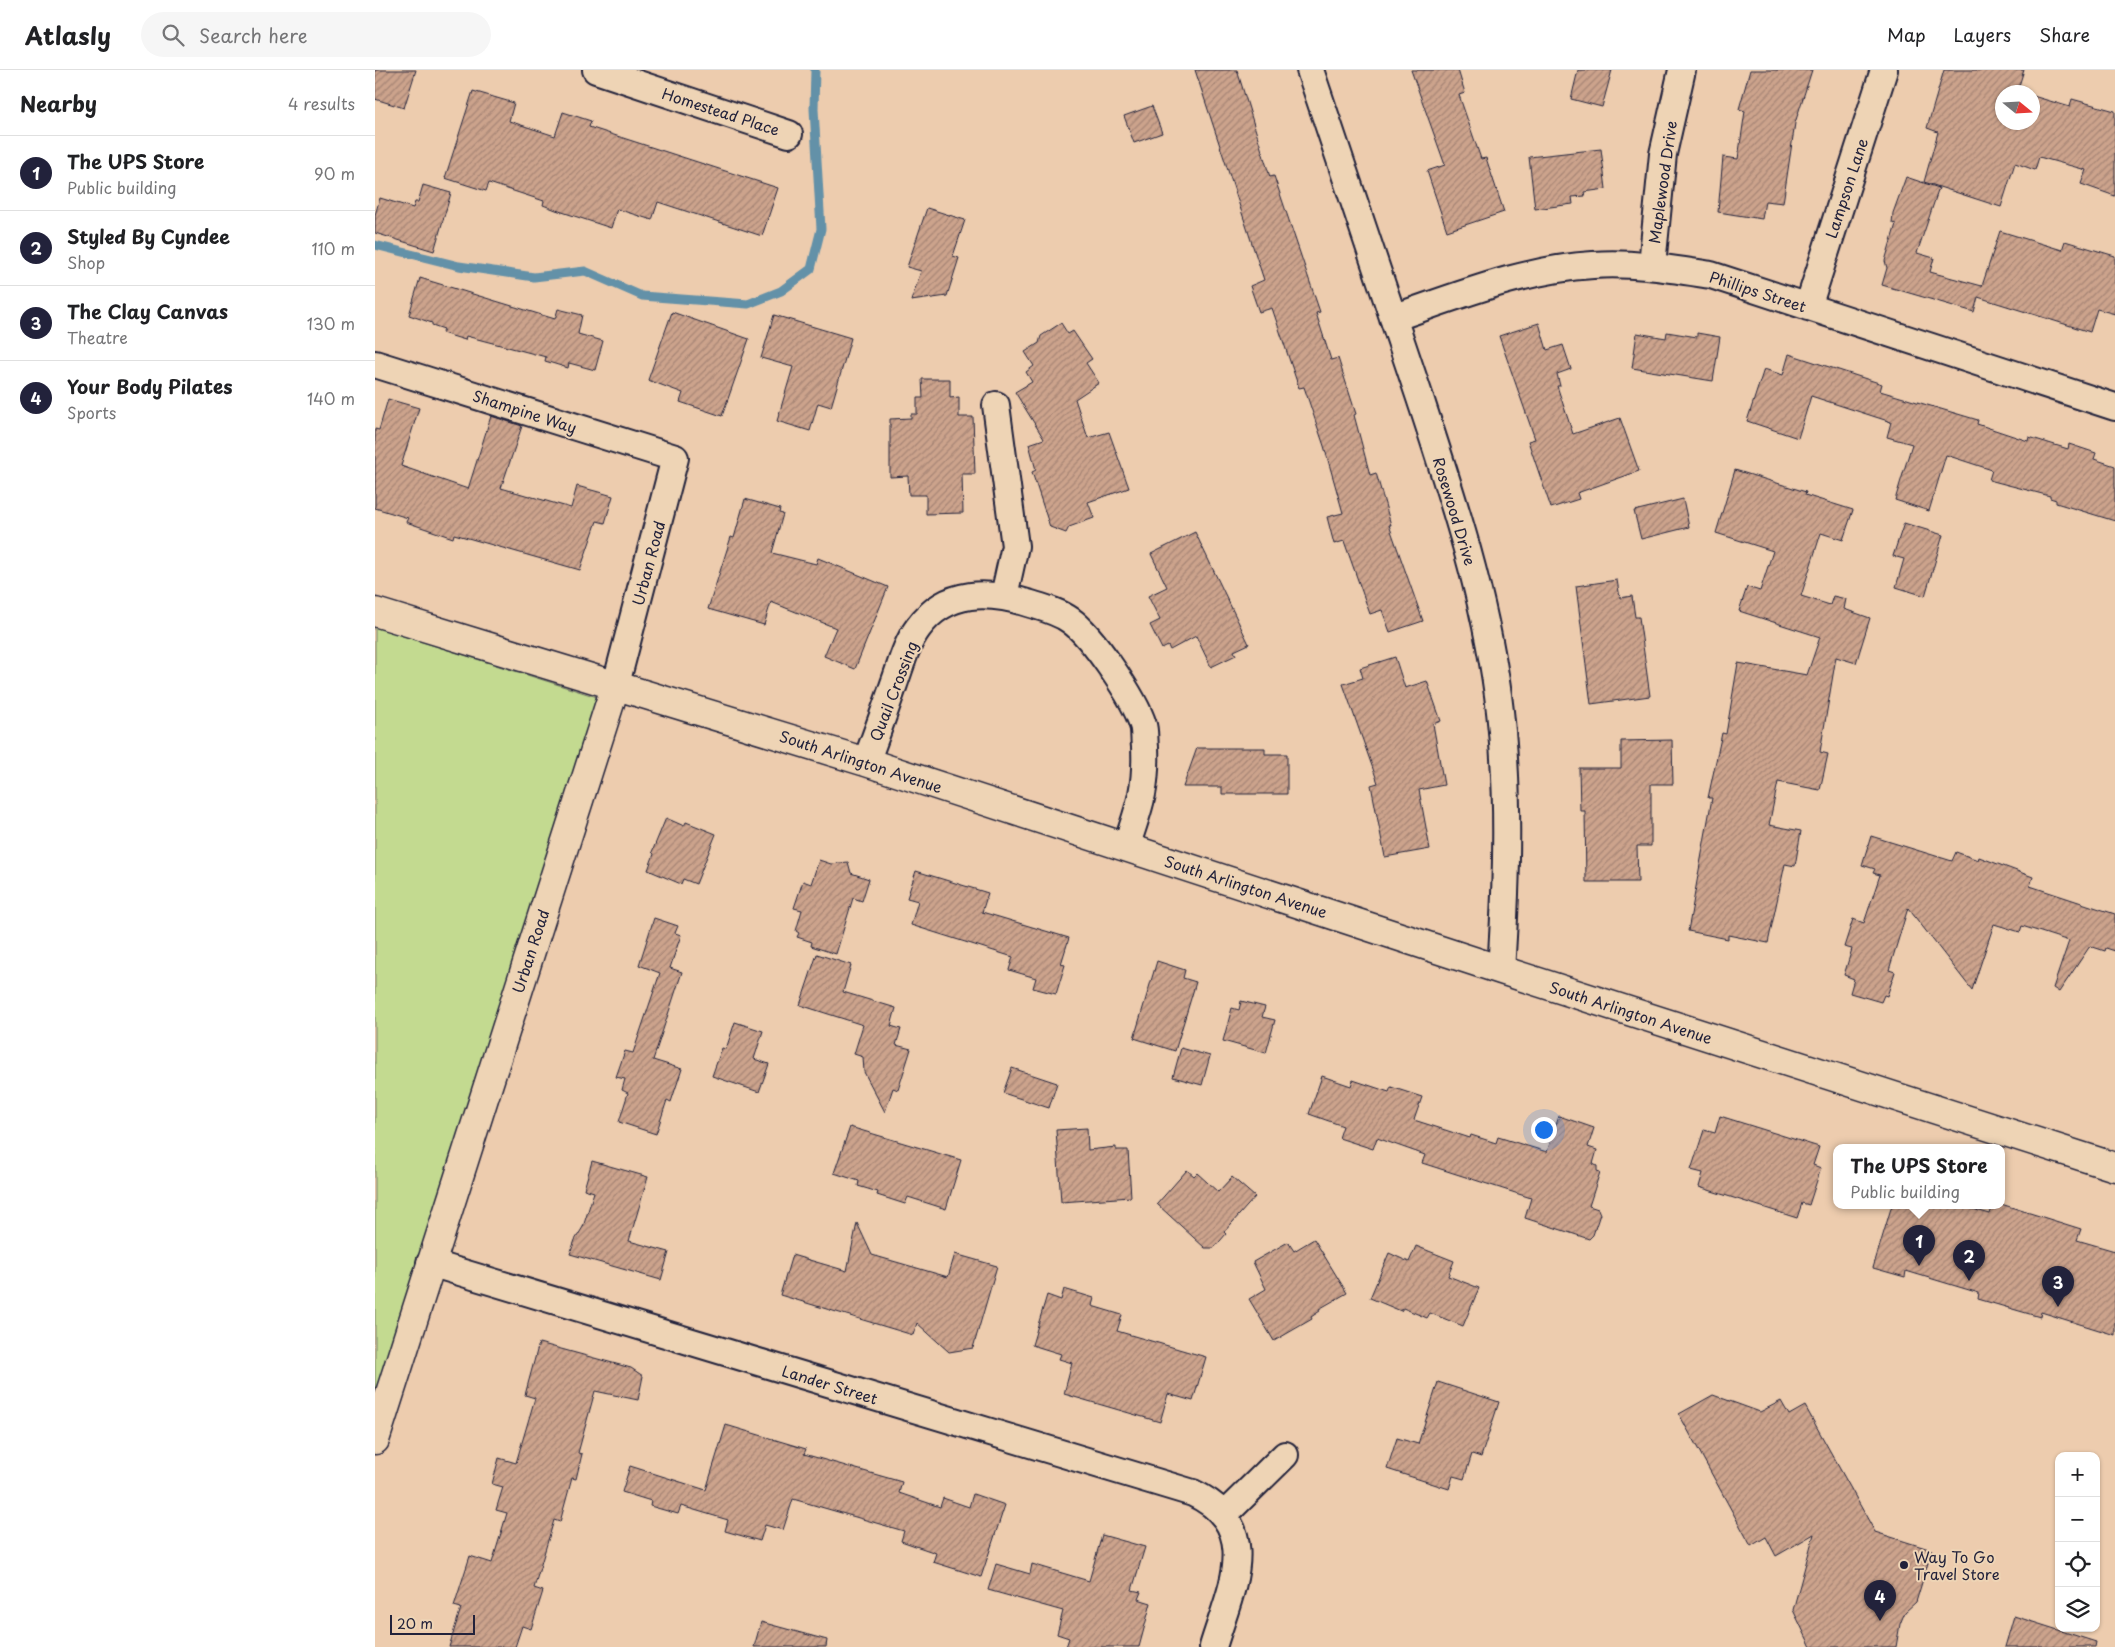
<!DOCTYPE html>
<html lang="en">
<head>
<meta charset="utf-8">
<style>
	body { margin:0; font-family:"Playpen Sans",sans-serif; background:#f6f6f6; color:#202124 }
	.controls { position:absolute; right:15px; bottom:15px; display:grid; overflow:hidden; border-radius:10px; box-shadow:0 1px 4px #0004 }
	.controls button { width:45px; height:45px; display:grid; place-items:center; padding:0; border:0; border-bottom:1px solid #e0e0e0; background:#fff; color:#202124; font:25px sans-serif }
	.compass { position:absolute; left:1620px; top:15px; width:45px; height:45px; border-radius:50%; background:#fff; box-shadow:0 1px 4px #0004; rotate:108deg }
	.scale { position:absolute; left:15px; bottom:12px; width:85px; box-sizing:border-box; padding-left:5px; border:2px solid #22223b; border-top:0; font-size:14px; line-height:18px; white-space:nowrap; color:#22223b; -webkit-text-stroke:4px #eed4b5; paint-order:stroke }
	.you { position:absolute; left:1168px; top:1059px; width:18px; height:18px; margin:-12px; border:4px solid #fff; border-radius:50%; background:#1a73e8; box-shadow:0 0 0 8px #1a73e833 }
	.badge { display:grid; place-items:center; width:32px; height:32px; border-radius:50%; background:#22223b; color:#fff; font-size:16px; font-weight:700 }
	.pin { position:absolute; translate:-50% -41px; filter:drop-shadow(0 1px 2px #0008) }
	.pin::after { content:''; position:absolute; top:26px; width:18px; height:15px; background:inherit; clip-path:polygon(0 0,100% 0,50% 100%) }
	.popup { position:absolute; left:1458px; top:1074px; width:172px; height:65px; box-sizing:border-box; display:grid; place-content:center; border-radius:10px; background:#fff; filter:drop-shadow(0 1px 4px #0005); font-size:16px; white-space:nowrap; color:#757577 }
	.popup b { font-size:19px; color:#202124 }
	.popup::after { content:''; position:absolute; left:50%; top:100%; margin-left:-10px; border:10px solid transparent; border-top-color:#fff }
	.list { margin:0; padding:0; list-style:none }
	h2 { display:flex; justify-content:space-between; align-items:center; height:65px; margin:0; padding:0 20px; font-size:21px }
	h2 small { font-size:16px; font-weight:400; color:#757577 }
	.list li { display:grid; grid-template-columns:32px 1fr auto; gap:15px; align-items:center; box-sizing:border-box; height:75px; padding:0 20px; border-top:1px solid #e0e0e0 }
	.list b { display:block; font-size:19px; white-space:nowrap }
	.list p { margin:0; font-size:16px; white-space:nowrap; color:#757577 }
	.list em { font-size:16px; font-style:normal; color:#757577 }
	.icon { flex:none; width:28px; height:28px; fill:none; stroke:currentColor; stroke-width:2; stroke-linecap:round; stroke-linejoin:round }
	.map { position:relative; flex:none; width:1740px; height:1577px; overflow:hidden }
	header { display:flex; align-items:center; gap:30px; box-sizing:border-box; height:70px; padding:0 25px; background:#fff; border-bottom:1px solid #e0e0e0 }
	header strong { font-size:24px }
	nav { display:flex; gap:28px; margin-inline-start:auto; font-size:18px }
	.search { width:350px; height:45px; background:#f6f6f6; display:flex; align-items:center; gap:12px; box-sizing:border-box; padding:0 18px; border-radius:28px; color:#757577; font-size:19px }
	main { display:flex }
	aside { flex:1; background:#fff }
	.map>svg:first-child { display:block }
	.green { fill:#c3da90; stroke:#727e66 }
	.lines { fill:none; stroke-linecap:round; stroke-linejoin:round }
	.stream { stroke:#6491a8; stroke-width:9 }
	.building { fill:url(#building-hatch); stroke:#22223b }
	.minor-casing { stroke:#22223b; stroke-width:30 }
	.tertiary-casing { stroke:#22223b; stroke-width:31 }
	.minor { stroke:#eed4b5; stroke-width:26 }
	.tertiary { stroke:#eed4b5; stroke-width:28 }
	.poi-dot { fill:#22223b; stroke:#eed4b5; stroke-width:2 }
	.labels { text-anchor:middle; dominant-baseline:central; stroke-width:4; stroke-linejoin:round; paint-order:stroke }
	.street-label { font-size:15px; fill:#22223b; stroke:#eed4b5 }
	.poi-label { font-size:15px; fill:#22223b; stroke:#eed4b5; text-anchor:start }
</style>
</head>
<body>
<header>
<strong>Atlasly</strong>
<div class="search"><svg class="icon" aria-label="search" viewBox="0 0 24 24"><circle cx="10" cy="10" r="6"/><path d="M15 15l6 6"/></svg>Search here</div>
<nav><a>Map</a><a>Layers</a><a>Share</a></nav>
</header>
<main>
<aside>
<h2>Nearby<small>4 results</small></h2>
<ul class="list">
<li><span class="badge">1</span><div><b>The UPS Store</b><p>Public building</p></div><em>90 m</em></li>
<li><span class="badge">2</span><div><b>Styled By Cyndee</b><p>Shop</p></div><em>110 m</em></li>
<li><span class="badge">3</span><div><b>The Clay Canvas</b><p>Theatre</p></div><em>130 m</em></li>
<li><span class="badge">4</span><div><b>Your Body Pilates</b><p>Sports</p></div><em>140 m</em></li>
</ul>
</aside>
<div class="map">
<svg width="1740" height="1577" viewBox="0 0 1740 1577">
	<defs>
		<pattern id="building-hatch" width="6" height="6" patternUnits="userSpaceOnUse" patternTransform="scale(1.25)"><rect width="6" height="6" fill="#cca38c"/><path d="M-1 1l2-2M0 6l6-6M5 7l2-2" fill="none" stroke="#a58474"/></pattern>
	</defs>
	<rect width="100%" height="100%" fill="#edccae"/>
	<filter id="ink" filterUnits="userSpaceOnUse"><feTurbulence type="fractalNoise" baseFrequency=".02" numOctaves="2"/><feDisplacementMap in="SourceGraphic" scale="10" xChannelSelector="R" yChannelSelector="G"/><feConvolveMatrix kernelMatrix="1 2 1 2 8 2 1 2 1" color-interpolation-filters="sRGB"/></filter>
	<g filter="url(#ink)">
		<path class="green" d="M 0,557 L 222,627 L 0,1324 Z"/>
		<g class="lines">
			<path class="stream" d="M 0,175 L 84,196 L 159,207 L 210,201 L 267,226 L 373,234 L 406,221 L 436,199 L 446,159 L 439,39 L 440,0"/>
		</g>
		<path class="building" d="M 0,0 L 41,0 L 29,38 L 0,29 Z
			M 820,0 L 862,0 L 895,107 L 899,106 L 945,242 L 941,243 L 956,290 L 963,288 L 981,344 L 979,345 L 995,405 L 1001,403 L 1016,455 L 1014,455 L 1048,551 L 1015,562 L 1007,540 L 995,544 L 969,471 L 959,474 L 952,447 L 968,443 L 949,376 L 929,317 L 924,318 L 897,238 L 884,242 L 875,216 L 889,210 Z
			M 1036,0 L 1083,0 L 1090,23 L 1084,25 L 1106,89 L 1111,88 L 1129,142 L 1072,161 L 1052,101 L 1070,95 Z
			M 1203,0 L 1237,0 L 1227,37 L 1196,29 Z
			M 1375,0 L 1437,0 L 1420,53 L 1408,133 L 1390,131 L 1387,149 L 1343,142 L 1348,87 L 1363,89 L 1370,41 L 1364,39 Z
			M 1569,0 L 1649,0 L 1642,22 L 1645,22 L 1628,22 L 1628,52 L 1658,52 L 1658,26 L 1695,37 L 1697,29 L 1740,41 L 1740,126 L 1706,114 L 1711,100 L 1664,87 L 1660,100 L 1640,93 L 1626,137 L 1549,112 L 1563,62 L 1552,58 Z
			M 98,21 L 139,33 L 134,51 L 180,66 L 188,42 L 216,51 L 214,57 L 403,118 L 387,166 L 283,132 L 277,150 L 242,139 L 236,158 L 181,140 L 168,135 L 169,131 L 114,113 L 111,121 L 70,108 Z
			M 777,36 L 787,63 L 759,73 L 749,46 Z
			M 1226,79 L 1231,119 L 1209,122 L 1210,126 L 1197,127 L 1198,134 L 1160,139 L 1154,87 Z
			M 1531,107 L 1564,118 L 1542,183 L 1559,188 L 1555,202 L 1607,216 L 1625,161 L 1687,180 L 1690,171 L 1740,186 L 1740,244 L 1722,239 L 1715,262 L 1603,227 L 1599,242 L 1507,215 L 1512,198 L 1510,191 L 1521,154 L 1517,153 L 1518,143 Z
			M 48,115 L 76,123 L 59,181 L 0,163 L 0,145 L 5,128 L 38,138 L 40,132 L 43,132 Z
			M 552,138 L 590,150 L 578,186 L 584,188 L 572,226 L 536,231 L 546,201 L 532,197 Z
			M 45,208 L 180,249 L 183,239 L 207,245 L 203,264 L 228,271 L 220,300 L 194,293 L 193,298 L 170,291 L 171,287 L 91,266 L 90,270 L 67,263 L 69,259 L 57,255 L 57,253 L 34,245 Z
			M 297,242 L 374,269 L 347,346 L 305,332 L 308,323 L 273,310 Z
			M 399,245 L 476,268 L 456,337 L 443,333 L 435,361 L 402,351 L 418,297 L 386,288 Z
			M 686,253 L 693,264 L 698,261 L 717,289 L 711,293 L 724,313 L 700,329 L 713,368 L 734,362 L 754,418 L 713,432 L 719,448 L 694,457 L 691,463 L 675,457 L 657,402 L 661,400 L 654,374 L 669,369 L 640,322 L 657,312 L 651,302 L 659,296 L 650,282 L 664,273 L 666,266 Z
			M 1164,253 L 1172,280 L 1188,275 L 1196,299 L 1182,304 L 1185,316 L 1182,316 L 1198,364 L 1245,348 L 1264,401 L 1202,423 L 1204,429 L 1176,438 L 1153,371 L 1160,369 L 1124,266 Z
			M 1292,262 L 1322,267 L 1322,263 L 1345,267 L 1338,311 L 1257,298 L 1262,263 L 1291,268 Z
			M 1414,284 L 1507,314 L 1505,321 L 1603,350 L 1602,354 L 1653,371 L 1654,367 L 1693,379 L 1694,374 L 1721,383 L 1719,389 L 1740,396 L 1740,451 L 1681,433 L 1681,430 L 1675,428 L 1675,426 L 1614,410 L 1617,400 L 1571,385 L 1554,441 L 1520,430 L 1537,374 L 1512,367 L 1516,352 L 1436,326 L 1423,368 L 1372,351 L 1389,299 L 1408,305 Z
			M 547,309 L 575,309 L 575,328 L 584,327 L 584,347 L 598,347 L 600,404 L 587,404 L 588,443 L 551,444 L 551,425 L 534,425 L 533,406 L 515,407 L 515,349 L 536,348 L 536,344 L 542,344 L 542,328 L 548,328 Z
			M 13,329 L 44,338 L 26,396 L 93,419 L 116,346 L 147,356 L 126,418 L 196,438 L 202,416 L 238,426 L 230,453 L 222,451 L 205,500 L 79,464 L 78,468 L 31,452 L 33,448 L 0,438 L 0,359 L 4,360 Z
			M 1360,400 L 1431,422 L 1430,425 L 1478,440 L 1468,470 L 1446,463 L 1426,526 L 1455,535 L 1458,526 L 1471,529 L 1469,539 L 1495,548 L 1481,593 L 1461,587 L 1445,682 L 1453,684 L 1445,720 L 1403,712 L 1394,755 L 1426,761 L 1420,796 L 1410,794 L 1393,873 L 1353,865 L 1353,869 L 1313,861 L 1337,728 L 1333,728 L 1347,663 L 1351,664 L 1363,593 L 1432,605 L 1445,567 L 1364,541 L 1372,517 L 1385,521 L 1398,481 L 1341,463 Z
			M 370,429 L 405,439 L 404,443 L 408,444 L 397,483 L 441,494 L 443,488 L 513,517 L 480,599 L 449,586 L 461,558 L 396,532 L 389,555 L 333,539 L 356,467 L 359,468 Z
			M 1308,429 L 1314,457 L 1266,469 L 1259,441 Z
			M 1529,453 L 1568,465 L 1550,526 L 1521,517 L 1529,489 L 1518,486 Z
			M 820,462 L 874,574 L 859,581 L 861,585 L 836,597 L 821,566 L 795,580 L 793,576 L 787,579 L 775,555 L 785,550 L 773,526 L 792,517 L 776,484 Z
			M 1242,510 L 1245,528 L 1257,526 L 1260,547 L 1264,547 L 1275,626 L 1216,634 L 1201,516 Z
			M 1020,587 L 1030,618 L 1052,611 L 1066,651 L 1058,654 L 1069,715 L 1044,720 L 1055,779 L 1010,787 L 996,715 L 1003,713 L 968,614 L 988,608 L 985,598 Z
			M 1297,670 L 1298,714 L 1276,714 L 1276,776 L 1262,776 L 1263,812 L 1211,812 L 1210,741 L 1205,741 L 1204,698 L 1246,698 L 1246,671 Z
			M 822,678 L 890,678 L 890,684 L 912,684 L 912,724 L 847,724 L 847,717 L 808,717 Z
			M 291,748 L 309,756 L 311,752 L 341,764 L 321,814 L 308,809 L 306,814 L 273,800 L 279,784 L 277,782 Z
			M 1496,766 L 1577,791 L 1581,782 L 1603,790 L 1604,787 L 1658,807 L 1655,816 L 1740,844 L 1740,881 L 1731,878 L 1730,881 L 1715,876 L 1684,922 L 1678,918 L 1694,871 L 1647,856 L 1645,862 L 1619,854 L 1597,920 L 1533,838 L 1514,900 L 1520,902 L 1512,926 L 1509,925 L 1506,932 L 1475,923 L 1479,909 L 1469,905 L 1477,879 L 1469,877 L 1478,849 L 1489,853 L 1505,805 L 1498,803 L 1500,799 L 1487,795 Z
			M 444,790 L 456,794 L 473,792 L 476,803 L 494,809 L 487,831 L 478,828 L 461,884 L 436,876 L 437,872 L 422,867 L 424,863 L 421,861 L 427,840 L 419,838 L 428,811 L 436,814 Z
			M 541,801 L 613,823 L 607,842 L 694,868 L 686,894 L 690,895 L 681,924 L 658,918 L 661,908 L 634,900 L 638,887 L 536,855 L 543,831 L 532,828 Z
			M 279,848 L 303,856 L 300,863 L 306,865 L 295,898 L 307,902 L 278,990 L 307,999 L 296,1032 L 292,1030 L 281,1064 L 244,1052 L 253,1023 L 247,1020 L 250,1009 L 241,1007 L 250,981 L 258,983 L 285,903 L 264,895 Z
			M 442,884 L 476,895 L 468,922 L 521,938 L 516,956 L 526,959 L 521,975 L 536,979 L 523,1020 L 518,1018 L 510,1042 L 489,1002 L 488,987 L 479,984 L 488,955 L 425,935 Z
			M 782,891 L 810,900 L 808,908 L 821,912 L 800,981 L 759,968 Z
			M 866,931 L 890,937 L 887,947 L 900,950 L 891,983 L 848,971 L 857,938 L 864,940 Z
			M 360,952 L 388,961 L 379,989 L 394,994 L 384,1022 L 337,1006 L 347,978 L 351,979 Z
			M 806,978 L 835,986 L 827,1015 L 798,1007 Z
			M 637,998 L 682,1013 L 674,1038 L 628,1023 Z
			M 947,1006 L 976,1016 L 978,1010 L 1014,1022 L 1016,1017 L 1047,1027 L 1039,1050 L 1095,1068 L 1096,1065 L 1121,1073 L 1123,1067 L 1172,1082 L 1184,1046 L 1219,1058 L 1213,1077 L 1222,1080 L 1218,1094 L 1222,1096 L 1222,1101 L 1225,1102 L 1214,1136 L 1223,1139 L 1225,1144 L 1218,1165 L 1214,1169 L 1150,1148 L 1156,1128 L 1047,1093 L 1050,1085 L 1002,1068 L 998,1079 L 964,1068 L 968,1056 L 934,1044 Z
			M 1345,1046 L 1444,1077 L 1438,1095 L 1446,1098 L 1434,1135 L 1427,1133 L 1422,1148 L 1324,1117 L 1328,1103 L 1316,1100 L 1329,1060 L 1340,1063 Z
			M 475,1057 L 586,1090 L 571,1139 L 533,1127 L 530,1134 L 502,1125 L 503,1122 L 483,1116 L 484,1111 L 459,1103 Z
			M 712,1058 L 713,1080 L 741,1077 L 741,1080 L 753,1080 L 756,1127 L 686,1132 L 681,1060 Z
			M 217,1091 L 273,1107 L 254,1171 L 294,1182 L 286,1210 L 195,1184 L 200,1170 L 208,1157 L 219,1122 L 209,1119 Z
			M 812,1100 L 819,1106 L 822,1103 L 843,1122 L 857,1107 L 880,1127 L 849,1162 L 851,1164 L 839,1178 L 830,1178 L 782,1134 Z
			M 1626,1134 L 1706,1159 L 1702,1170 L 1740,1181 L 1740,1265 L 1666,1242 L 1665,1247 L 1603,1229 L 1604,1223 L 1531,1201 L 1530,1207 L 1498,1198 L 1517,1135 L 1584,1135 L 1615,1144 L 1618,1135 Z
			M 482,1153 L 497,1185 L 573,1207 L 580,1184 L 622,1196 L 598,1278 L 574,1282 L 542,1253 L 538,1265 L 405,1225 L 417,1185 L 472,1201 Z
			M 939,1169 L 972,1223 L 944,1239 L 945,1241 L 936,1247 L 937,1249 L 899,1271 L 874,1229 L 891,1219 L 878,1192 L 913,1172 L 919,1181 Z
			M 1041,1176 L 1079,1191 L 1073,1206 L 1104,1218 L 1088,1256 L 1055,1243 L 1052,1248 L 1028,1238 L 1026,1241 L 995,1228 L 1014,1183 L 1034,1192 Z
			M 689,1219 L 719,1228 L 717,1236 L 747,1245 L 742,1261 L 831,1287 L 818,1331 L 793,1324 L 785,1352 L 689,1324 L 697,1293 L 684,1289 L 686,1284 L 657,1275 L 672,1225 L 686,1230 Z
			M 164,1273 L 256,1298 L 268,1306 L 263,1330 L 220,1321 L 203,1383 L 207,1384 L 201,1409 L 197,1408 L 185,1452 L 179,1450 L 159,1518 L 168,1521 L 156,1559 L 147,1556 L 140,1577 L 74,1577 L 86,1538 L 79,1536 L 95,1486 L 117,1493 L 132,1443 L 121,1440 L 128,1417 L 117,1414 L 124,1388 L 141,1393 L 160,1328 L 150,1325 Z
			M 1063,1312 L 1124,1332 L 1106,1387 L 1097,1384 L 1089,1409 L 1078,1406 L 1074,1419 L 1012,1399 L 1022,1368 L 1043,1374 Z
			M 1338,1325 L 1385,1342 L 1406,1331 L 1414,1345 L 1430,1336 L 1500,1462 L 1557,1480 L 1541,1532 L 1530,1542 L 1525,1554 L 1521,1577 L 1436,1577 L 1418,1540 L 1439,1464 L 1401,1486 L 1391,1467 L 1376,1476 L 1304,1344 Z
			M 351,1355 L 431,1379 L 429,1384 L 527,1412 L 524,1423 L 565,1437 L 568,1428 L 594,1437 L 598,1424 L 630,1435 L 606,1507 L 558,1492 L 561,1483 L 526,1471 L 529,1461 L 418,1429 L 408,1460 L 390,1455 L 385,1471 L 350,1461 L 353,1450 L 306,1436 L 303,1444 L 275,1436 L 276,1431 L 247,1422 L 255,1396 L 331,1420 Z
			M 727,1465 L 770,1477 L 757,1520 L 766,1522 L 763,1529 L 776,1533 L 764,1577 L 691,1577 L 694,1568 L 682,1564 L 688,1541 L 613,1520 L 621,1494 L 655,1504 L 657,1494 L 714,1511 Z
			M 1639,1546 L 1721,1572 L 1720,1577 L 1630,1577 Z
			M 386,1552 L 452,1570 L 451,1577 L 379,1577 Z"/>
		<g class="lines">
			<g class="minor-casing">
				<path id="minor" d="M 221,0 L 414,64
					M 935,0 C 972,109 1009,218 1045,328 C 1077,426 1109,522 1123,625 C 1135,716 1132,809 1126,900
					M 1277,195 L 1288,84 L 1307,0
					M 1433,237 L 1509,0
					M 1018,248 C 1083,226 1149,199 1218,195 C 1258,192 1297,199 1336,205 L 1740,337
					M 0,294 L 300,388 L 241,614
					M 621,335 L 640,476 L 629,526
					M 491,692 C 501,666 510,640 519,614 C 526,595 531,574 543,558 C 572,518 615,521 656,534 C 669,538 684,542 695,550 C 717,565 760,629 768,655 C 770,661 769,670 770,677 C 772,719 764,738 751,777
					M 55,1193 L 818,1423 C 890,1457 855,1520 838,1577
					M 849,1445 L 910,1385"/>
			</g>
			<g class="tertiary-casing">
				<path id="tertiary" d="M 0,542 L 491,692 L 1126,900 L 1740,1097
					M 0,1370 L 241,614"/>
			</g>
			<use href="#minor" class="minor"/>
			<use href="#tertiary" class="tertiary"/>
		</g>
	</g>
	<circle class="poi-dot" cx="1529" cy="1495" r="5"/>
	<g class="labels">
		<g class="street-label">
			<text transform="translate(346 41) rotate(18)">Homestead Place</text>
			<text transform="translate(1287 112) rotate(-82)">Maplewood Drive</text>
			<text transform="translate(1471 118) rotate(-72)">Lampson Lane</text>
			<text transform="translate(1383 221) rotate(18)">Phillips Street</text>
			<text transform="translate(150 341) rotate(18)">Shampine Way</text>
			<text transform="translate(1080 441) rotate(73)">Rosewood Drive</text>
			<text transform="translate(273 493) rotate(-75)">Urban Road</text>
			<text transform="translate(518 621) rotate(-69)">Quail Crossing</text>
			<text transform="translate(486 691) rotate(18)">South Arlington Avenue</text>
			<text transform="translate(871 816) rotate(18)">South Arlington Avenue</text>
			<text transform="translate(155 881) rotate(-72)">Urban Road</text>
			<text transform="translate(1256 942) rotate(18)">South Arlington Avenue</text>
			<text transform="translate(455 1314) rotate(17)">Lander Street</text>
		</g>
		<g class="poi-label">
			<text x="1539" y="1486">Way To Go<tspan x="1539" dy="17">Travel Store</tspan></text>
		</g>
	</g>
</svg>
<div class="controls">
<button>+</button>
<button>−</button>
<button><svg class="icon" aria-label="locate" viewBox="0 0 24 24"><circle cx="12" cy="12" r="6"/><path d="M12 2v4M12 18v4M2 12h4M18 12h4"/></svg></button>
<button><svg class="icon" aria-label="layers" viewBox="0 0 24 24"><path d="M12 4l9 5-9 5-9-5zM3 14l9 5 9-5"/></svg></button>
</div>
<svg class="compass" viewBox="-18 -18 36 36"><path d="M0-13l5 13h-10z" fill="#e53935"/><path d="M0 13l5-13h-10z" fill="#757577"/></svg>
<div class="scale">20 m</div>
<div class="you"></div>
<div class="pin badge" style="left:1544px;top:1196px">1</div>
<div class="popup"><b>The UPS Store</b>Public building</div>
<div class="pin badge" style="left:1594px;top:1211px">2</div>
<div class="pin badge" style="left:1683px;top:1237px">3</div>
<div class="pin badge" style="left:1505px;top:1551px">4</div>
</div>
</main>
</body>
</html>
